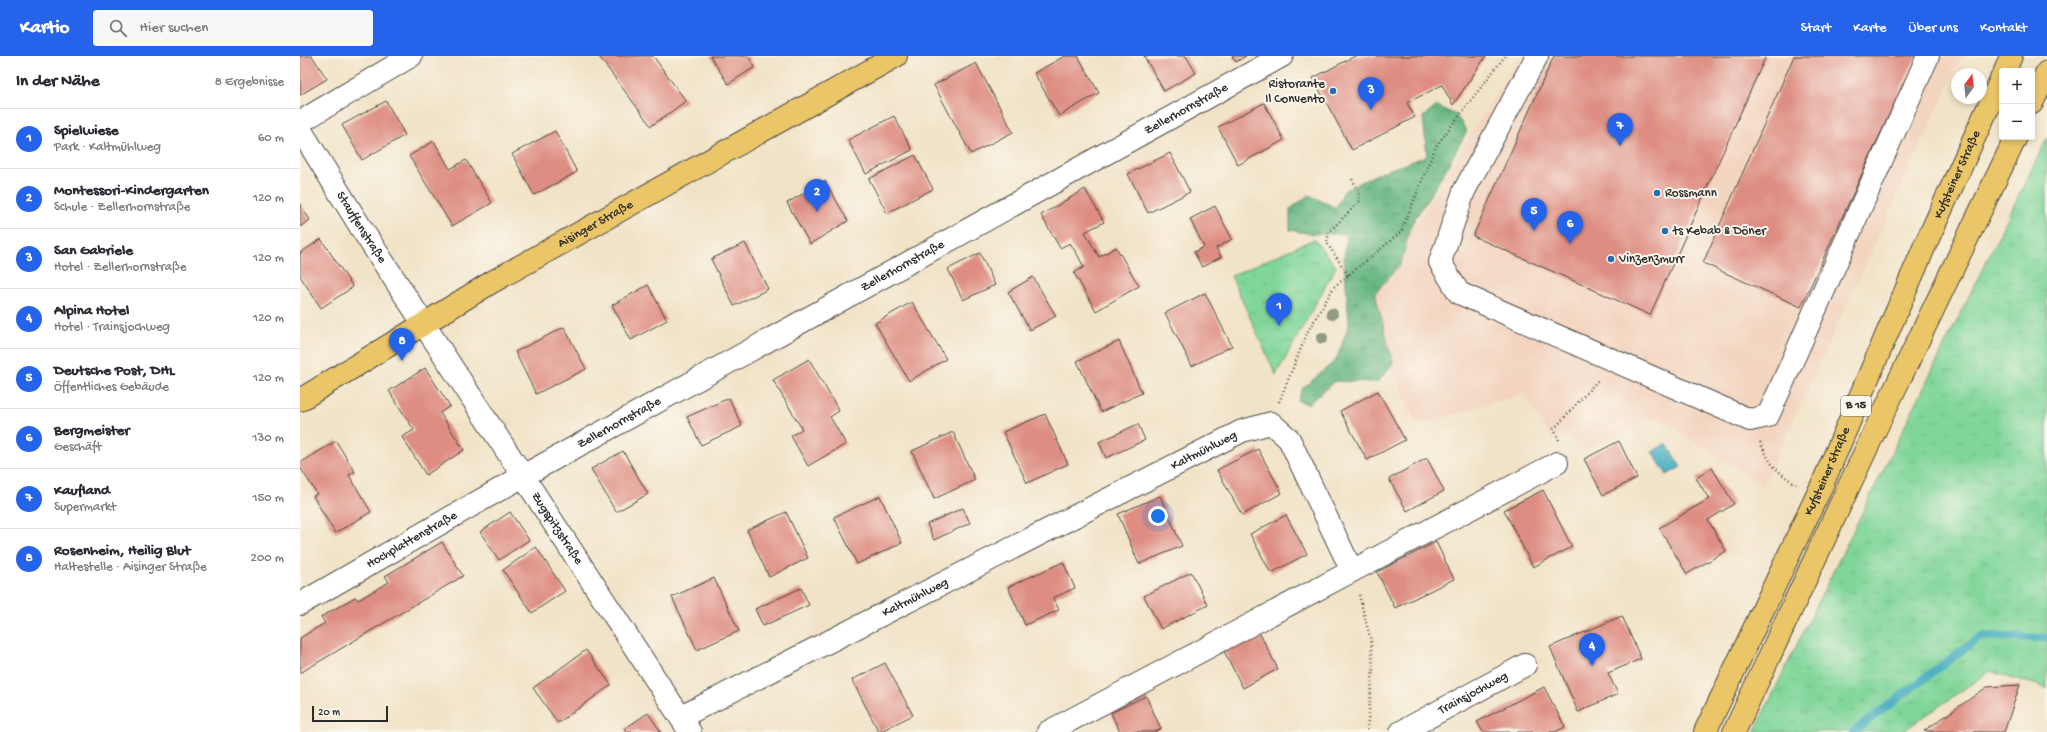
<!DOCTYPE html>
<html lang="de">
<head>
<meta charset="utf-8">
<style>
	body { margin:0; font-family:"Gochi Hand",sans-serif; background:#f7f7f7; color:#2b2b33 }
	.controls { position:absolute; right:12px; top:12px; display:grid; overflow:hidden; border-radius:4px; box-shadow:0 2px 6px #0003 }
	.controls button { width:36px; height:36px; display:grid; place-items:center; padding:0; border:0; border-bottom:1px solid #e1e1e2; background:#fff; color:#2b2b33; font:20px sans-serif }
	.compass { position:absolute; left:1651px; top:12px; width:36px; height:36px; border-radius:50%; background:#fff; box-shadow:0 2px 6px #0003; rotate:15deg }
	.scale { position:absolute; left:12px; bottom:10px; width:76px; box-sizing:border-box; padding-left:4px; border:2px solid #2b2b2b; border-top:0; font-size:11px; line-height:14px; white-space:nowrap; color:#2b2b2b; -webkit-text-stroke:3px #fbf7ec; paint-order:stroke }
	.you { position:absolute; left:858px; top:460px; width:14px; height:14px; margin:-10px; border:3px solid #fff; border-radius:50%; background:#1a73e8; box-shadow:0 0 0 6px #1a73e833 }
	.badge { display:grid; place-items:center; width:26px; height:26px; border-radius:50%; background:#2563eb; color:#fff; font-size:13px; font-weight:700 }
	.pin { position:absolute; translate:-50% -33px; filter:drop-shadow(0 1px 2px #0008) }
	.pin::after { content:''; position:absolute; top:21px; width:14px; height:12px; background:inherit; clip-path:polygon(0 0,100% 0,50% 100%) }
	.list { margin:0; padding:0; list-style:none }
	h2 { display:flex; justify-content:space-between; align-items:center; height:52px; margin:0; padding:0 16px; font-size:17px }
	h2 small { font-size:13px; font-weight:400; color:#7c7c81 }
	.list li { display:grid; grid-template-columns:26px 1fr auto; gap:12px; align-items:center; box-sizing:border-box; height:60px; padding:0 16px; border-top:1px solid #e1e1e2 }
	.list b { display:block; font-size:15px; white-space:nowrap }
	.list p { margin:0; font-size:13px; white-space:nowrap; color:#7c7c81 }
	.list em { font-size:13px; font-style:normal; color:#7c7c81 }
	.icon { flex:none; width:22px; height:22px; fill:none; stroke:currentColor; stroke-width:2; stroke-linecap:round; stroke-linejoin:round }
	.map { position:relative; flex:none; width:1747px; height:676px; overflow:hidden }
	header { display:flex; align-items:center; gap:24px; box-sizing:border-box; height:56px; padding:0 20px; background:#2563eb; color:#fff }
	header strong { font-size:19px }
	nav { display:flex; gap:22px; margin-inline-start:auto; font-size:14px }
	.search { width:280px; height:36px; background:#f7f7f7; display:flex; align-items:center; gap:10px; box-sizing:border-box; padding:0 14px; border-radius:4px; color:#7c7c81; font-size:15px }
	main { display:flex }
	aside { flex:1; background:#fff }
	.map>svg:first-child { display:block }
	.built { fill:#f3d4bf }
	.grass { fill:url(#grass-tufts); stroke:#568062 }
	.forest { fill:url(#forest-crowns); stroke:#4a7156 }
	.water { fill:#3fabbe; stroke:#356b74 }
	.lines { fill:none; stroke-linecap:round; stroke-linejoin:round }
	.stream { stroke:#3fabbe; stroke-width:8 }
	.building { fill:#de8d82 }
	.minor-casing { stroke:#494742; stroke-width:24 }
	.major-casing { stroke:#494742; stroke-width:24 }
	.path { stroke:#494742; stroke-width:2.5; stroke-dasharray:1 3; stroke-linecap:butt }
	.minor { stroke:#fff; stroke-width:22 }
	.major { stroke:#ebc669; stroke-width:22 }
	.tree { fill:#929a83 }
	.poi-dot { fill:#1f6fb2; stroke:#fbf7ec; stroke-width:1.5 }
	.labels { text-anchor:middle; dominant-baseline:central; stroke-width:4; stroke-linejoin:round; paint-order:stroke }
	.shield { fill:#fbf7ec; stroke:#696865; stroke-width:1 }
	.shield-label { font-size:12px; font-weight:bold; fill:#2b2b2b }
	.poi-label { font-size:13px; fill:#2b2b2b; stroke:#fbf7ec; text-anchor:start }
	.street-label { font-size:13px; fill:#2b2b2b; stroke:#fbf7ec }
</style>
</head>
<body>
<header>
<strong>Kartio</strong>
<div class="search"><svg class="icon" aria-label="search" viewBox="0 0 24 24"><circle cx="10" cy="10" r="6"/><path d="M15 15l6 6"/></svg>Hier suchen</div>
<nav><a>Start</a><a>Karte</a><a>Über uns</a><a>Kontakt</a></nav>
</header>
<main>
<aside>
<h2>In der Nähe<small>8 Ergebnisse</small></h2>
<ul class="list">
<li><span class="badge">1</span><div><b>Spielwiese</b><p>Park · Kaltmühlweg</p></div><em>60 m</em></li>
<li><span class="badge">2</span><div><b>Montessori-Kindergarten</b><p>Schule · Zellerhornstraße</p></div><em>120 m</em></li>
<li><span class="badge">3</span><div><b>San Gabriele</b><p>Hotel · Zellerhornstraße</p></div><em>120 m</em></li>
<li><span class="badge">4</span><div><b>Alpina Hotel</b><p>Hotel · Trainsjochweg</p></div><em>120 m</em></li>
<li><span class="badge">5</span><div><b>Deutsche Post, DHL</b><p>Öffentliches Gebäude</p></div><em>120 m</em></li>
<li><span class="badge">6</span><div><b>Bergmeister</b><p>Geschäft</p></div><em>130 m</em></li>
<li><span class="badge">7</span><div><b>Kaufland</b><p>Supermarkt</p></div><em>150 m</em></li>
<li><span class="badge">8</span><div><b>Rosenheim, Heilig Blut</b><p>Haltestelle · Aisinger Straße</p></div><em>200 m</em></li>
</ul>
</aside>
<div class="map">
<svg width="1747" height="676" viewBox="0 0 1747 676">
	<defs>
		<pattern id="grass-tufts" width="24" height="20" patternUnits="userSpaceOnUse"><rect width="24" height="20" fill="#80d69a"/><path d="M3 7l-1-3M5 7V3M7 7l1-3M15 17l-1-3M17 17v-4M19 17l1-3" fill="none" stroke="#6fb885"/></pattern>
		<pattern id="forest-crowns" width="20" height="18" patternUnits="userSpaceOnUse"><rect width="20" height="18" fill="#68b782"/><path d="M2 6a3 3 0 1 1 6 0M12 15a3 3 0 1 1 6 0" fill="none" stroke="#56956b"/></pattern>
	</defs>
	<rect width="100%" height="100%" fill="#fbf7ec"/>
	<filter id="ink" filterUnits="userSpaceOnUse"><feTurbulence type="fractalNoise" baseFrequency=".025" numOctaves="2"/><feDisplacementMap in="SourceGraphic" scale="8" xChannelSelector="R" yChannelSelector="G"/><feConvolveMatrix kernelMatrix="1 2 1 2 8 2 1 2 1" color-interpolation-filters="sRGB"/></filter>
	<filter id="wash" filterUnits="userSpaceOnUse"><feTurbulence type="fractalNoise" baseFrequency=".012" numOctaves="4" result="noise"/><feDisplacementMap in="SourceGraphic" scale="16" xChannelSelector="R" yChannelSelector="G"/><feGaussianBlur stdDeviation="0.9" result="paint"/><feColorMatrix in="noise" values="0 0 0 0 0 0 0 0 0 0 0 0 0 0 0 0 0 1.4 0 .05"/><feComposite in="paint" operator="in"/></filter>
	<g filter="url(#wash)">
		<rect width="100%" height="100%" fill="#f1e3c7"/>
		<path class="built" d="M 1214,0 L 1662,0 L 1463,429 L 1356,361 L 1279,396 L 1267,378 L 1253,384 L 1223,338 L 1118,369 L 1052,232 L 1111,175 L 1212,12 Z"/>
		<path class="grass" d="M 1747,82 L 1747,632 L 1690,615 L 1602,676 L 1454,676 Z
			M 1014,183 L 1036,211 L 976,319 L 931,220 Z"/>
		<path class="forest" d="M 1137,50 L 1156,59 L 1167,75 L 1141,122 L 1111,169 L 1101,207 L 1075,237 L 1093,307 L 1078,326 L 1035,325 L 1008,348 L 998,345 L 1002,333 L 1036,304 L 1049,269 L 1044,201 L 1047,178 L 1012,178 L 990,174 L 990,153 L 1009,139 L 1036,152 L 1044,135 L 1077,118 L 1127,100 L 1123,61 Z"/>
		<path class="water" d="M 1366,387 L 1381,411 L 1367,419 L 1352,396 Z"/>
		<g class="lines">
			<path class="stream" d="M 1553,676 L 1681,580 L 1747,582"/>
		</g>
		<g id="blocks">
			<path class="building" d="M 0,0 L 12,0 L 27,23 L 0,39 Z
				M 302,0 L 353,0 L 386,45 L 351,70 L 300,2 Z
				M 410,0 L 448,0 L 455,11 L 428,28 Z
				M 765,0 L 778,0 L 799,37 L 759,60 L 734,17 Z
				M 844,0 L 886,0 L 896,17 L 864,35 Z
				M 932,0 L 946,0 L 936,6 Z
				M 1055,0 L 1186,0 L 1153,49 L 1142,29 L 1107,47 L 1115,61 L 1052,94 L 1013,22 Z
				M 1254,0 L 1466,0 L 1350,259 L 1173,180 Z
				M 1494,0 L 1616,0 L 1501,251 L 1403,207 Z
				M 676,7 L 713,76 L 671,98 L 634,29 Z
				M 86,45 L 105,79 L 62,104 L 42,69 Z
				M 964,47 L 984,84 L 938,109 L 918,71 Z
				M 594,60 L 612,94 L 566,118 L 548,84 Z
				M 255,75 L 277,116 L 234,139 L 212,98 Z
				M 134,85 L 150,113 L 166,104 L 192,147 L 152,170 L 109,100 Z
				M 870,97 L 890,136 L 848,157 L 828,118 Z
				M 615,99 L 633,133 L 587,157 L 569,123 Z
				M 525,125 L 548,165 L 510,188 L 487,147 Z
				M 785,133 L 804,166 L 785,176 L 799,201 L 816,191 L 839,230 L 796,255 L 774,217 L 784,211 L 777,198 L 770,187 L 760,192 L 741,159 Z
				M 0,148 L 10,164 L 0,171 Z
				M 915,150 L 932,183 L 916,192 L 921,201 L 902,211 L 894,196 L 904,191 L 890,163 Z
				M 21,183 L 53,231 L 21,252 L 0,220 L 0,197 Z
				M 445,187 L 468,233 L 434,250 L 411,203 Z
				M 680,197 L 695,229 L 663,244 L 648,213 Z
				M 733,221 L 756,260 L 730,274 L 708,236 Z
				M 348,229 L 367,264 L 331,284 L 312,249 Z
				M 905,237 L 932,290 L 892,310 L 865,257 Z
				M 612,246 L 646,303 L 609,325 L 575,267 Z
				M 264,271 L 286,313 L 236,338 L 215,296 Z
				M 819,285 L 842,337 L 801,356 L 777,305 Z
				M 509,303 L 539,355 L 530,361 L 546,388 L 508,410 L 491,380 L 502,373 L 473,324 Z
				M 125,312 L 150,350 L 140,357 L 164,394 L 126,419 L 102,381 L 114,374 L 89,335 Z
				M 1078,335 L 1105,384 L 1067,404 L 1040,355 Z
				M 429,342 L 442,370 L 401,389 L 387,361 Z
				M 745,358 L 768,408 L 727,427 L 703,376 Z
				M 838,368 L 845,384 L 806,402 L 799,386 Z
				M 653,376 L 675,424 L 634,443 L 612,395 Z
				M 36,385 L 55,416 L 49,419 L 71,456 L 35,477 L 13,440 L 17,438 L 0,411 L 0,407 Z
				M 1319,385 L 1337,422 L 1303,439 L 1284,403 Z
				M 958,393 L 982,437 L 942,459 L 917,414 Z
				M 323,395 L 348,438 L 316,456 L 291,413 Z
				M 1127,402 L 1144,435 L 1107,455 L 1089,423 Z
				M 1412,412 L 1434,448 L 1408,464 L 1426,495 L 1387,518 L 1359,472 L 1409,443 L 1396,422 Z
				M 1243,434 L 1272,491 L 1233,511 L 1204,454 Z
				M 580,440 L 602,487 L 557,508 L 534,461 Z
				M 860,440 L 882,490 L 839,508 L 818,458 Z
				M 663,452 L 670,467 L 634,484 L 627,468 Z
				M 210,456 L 229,484 L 199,504 L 180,476 Z
				M 486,456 L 508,502 L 469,521 L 447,474 Z
				M 986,459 L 1007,498 L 971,517 L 950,478 Z
				M 142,486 L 163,520 L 0,617 L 0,582 L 25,567 L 21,561 L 55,541 L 58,544 L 89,526 L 85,520 Z
				M 1136,486 L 1154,523 L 1095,552 L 1077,516 Z
				M 236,491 L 265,535 L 232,557 L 203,514 Z
				M 763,506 L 775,532 L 753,542 L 759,554 L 725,569 L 708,531 Z
				M 891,516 L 908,549 L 861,573 L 844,540 Z
				M 414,522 L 439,575 L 397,594 L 372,541 Z
				M 501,532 L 509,549 L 463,570 L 455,553 Z
				M 1322,560 L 1341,603 L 1308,617 L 1318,638 L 1278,656 L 1250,591 Z
				M 959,576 L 978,613 L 943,632 L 924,595 Z
				M 286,594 L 311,629 L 258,667 L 233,632 Z
				M 585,607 L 613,659 L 579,676 L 552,624 Z
				M 1720,629 L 1704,676 L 1624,675 L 1687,631 Z
				M 1244,631 L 1265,671 L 1255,676 L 1183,676 L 1177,666 Z
				M 846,640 L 861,673 L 854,676 L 820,676 L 811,657 Z
				M 348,657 L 361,676 L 327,676 L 324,673 Z"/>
		</g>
	</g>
	<g filter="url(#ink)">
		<use href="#blocks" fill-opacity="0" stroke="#494742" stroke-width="1"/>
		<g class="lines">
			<g class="minor-casing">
				<g id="minor">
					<path d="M 1237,0 L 1164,135 L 1140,206 L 1159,237 L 1450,364 L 1468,360 L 1628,0"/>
					<path d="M 0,66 L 111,0"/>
					<path id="s1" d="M 0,73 L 63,175 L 390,676"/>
					<path d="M 1052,515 L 1257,407"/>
					<path id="s2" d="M 0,548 L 223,420 L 982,0"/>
					<path id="s3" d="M 381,661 L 942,375 L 971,367 L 989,383 L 1052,515 L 748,676"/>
					<path id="s4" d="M 1101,676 L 1225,609"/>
				</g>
			</g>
			<g class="major-casing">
				<g id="major">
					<path d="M 1705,15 L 1711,0"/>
					<path d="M 1732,47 L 1747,16"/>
					<path id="s5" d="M 0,344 L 192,226 L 596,0"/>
					<path id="s6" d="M 1405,676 L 1522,429 L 1626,187 L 1702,21"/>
					<path d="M 1434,676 L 1579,366 L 1716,81"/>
				</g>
			</g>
			<path class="path" d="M 1048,219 L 1027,187 L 1029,176 L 1060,145 L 1058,134 L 1051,121
				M 979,346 L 1008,275 L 1034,231 L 1101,176 L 1136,90 L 1205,0
				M 1259,384 L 1254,373 L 1299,323
				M 1460,386 C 1471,409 1474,414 1496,428
				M 1059,539 L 1071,585 L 1073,613 L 1067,676"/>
			<use href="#minor" class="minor"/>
			<use href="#major" class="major"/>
		</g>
		<g class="tree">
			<circle cx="1032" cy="258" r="6"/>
			<circle cx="1022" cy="282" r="6"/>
		</g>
	</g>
	<g class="poi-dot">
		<circle cx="1033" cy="35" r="4"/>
		<circle cx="1357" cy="137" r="4"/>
		<circle cx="1365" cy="175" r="4"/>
		<circle cx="1311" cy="203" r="4"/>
	</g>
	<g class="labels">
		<rect class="shield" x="1541" y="340" width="30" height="20" rx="3"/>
		<g class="shield-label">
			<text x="1556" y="350">B 15</text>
		</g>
		<g class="poi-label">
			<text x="1025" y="28" text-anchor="end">Ristorante<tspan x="1025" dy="15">Il Convento</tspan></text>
			<text x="1365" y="137">Rossmann</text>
			<text x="1373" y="175">ts Kebab &amp; Döner</text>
			<text x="1319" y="203">Vinzenzmurr</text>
		</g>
		<g class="street-label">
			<text stroke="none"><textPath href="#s2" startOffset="1015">Zellerhornstraße</textPath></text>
			<text stroke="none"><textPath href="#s6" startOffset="612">Kufsteiner Straße</textPath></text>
			<text stroke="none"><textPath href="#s5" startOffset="344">Aisinger Straße</textPath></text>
			<text stroke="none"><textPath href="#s1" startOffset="116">Stauffenstraße</textPath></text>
			<text stroke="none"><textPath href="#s2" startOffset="691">Zellerhornstraße</textPath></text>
			<text stroke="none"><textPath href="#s2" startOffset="367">Zellerhornstraße</textPath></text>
			<text stroke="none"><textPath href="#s3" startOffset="587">Kaltmühlweg</textPath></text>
			<text stroke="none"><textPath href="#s6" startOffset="288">Kufsteiner Straße</textPath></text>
			<text stroke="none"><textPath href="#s1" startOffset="475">Zugspitzstraße</textPath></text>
			<text stroke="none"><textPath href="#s2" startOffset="129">Hochplattenstraße</textPath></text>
			<text stroke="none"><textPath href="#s3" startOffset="263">Kaltmühlweg</textPath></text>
			<text stroke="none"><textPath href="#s4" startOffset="82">Trainsjochweg</textPath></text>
		</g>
	</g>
</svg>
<div class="controls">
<button>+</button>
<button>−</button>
</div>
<svg class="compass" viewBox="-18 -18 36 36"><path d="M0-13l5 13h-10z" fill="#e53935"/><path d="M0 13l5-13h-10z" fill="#7c7c81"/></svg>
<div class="scale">20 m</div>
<div class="you"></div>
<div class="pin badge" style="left:979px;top:270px">1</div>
<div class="pin badge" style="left:517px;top:156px">2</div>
<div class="pin badge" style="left:1071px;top:54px">3</div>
<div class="pin badge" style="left:1292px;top:610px">4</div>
<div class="pin badge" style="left:1234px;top:175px">5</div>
<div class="pin badge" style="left:1270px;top:188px">6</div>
<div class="pin badge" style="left:1320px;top:90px">7</div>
<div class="pin badge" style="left:102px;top:305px">8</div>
</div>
</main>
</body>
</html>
